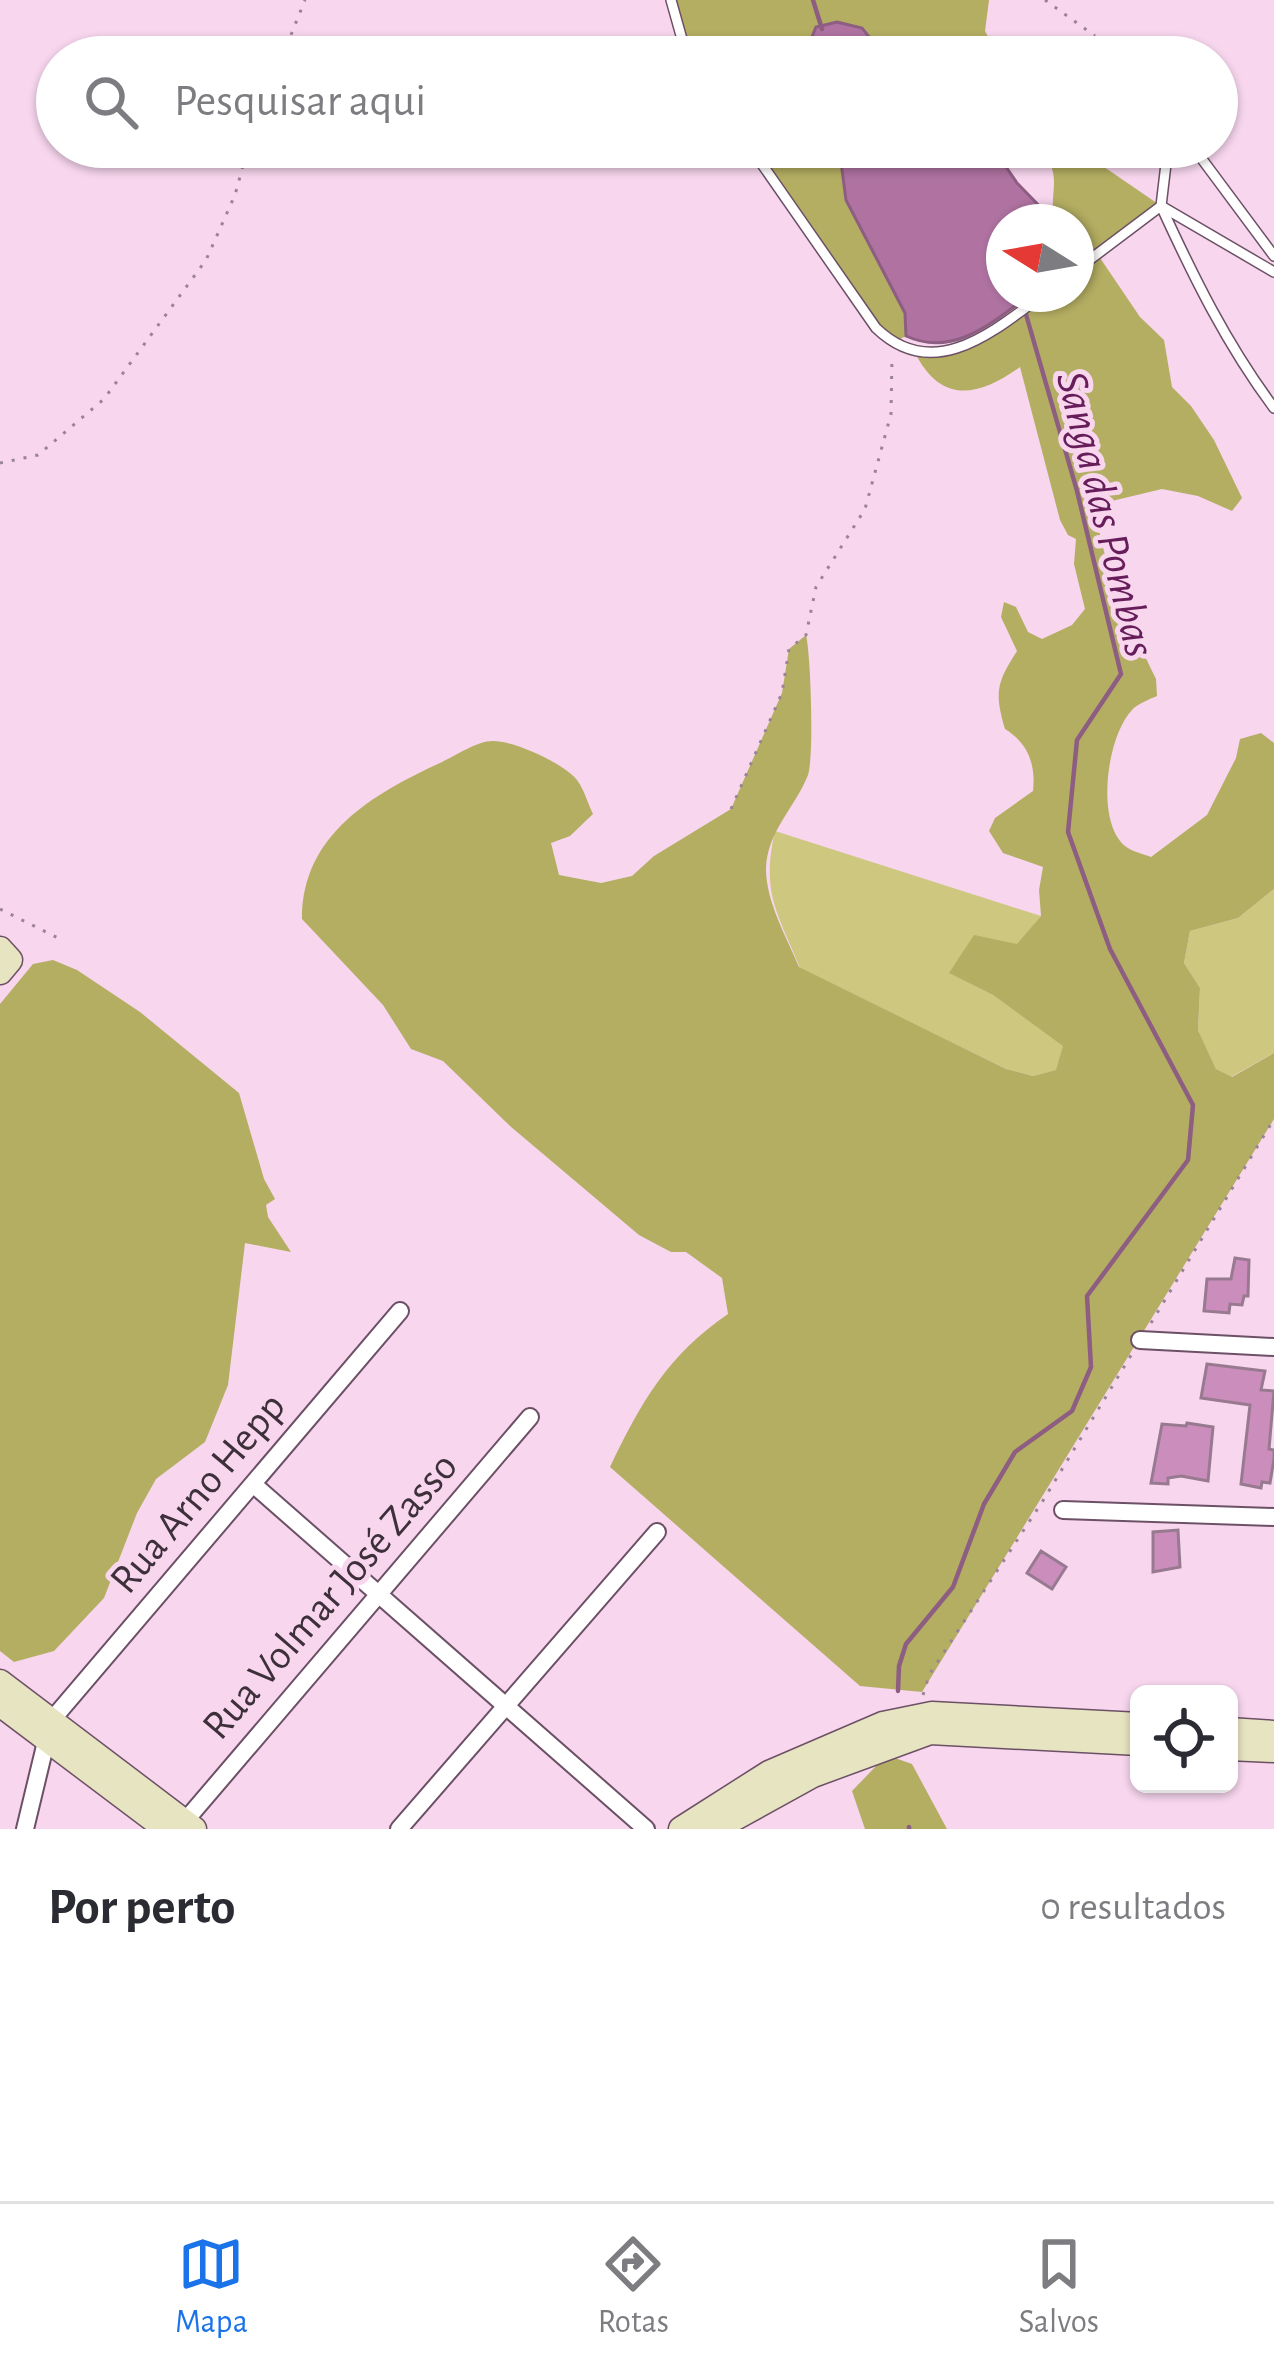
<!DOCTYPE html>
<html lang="pt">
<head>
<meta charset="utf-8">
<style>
	body { margin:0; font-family:"Alegreya Sans",sans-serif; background:#f7f7f7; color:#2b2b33 }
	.controls { position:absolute; right:36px; bottom:36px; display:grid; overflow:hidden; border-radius:18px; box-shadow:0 3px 9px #0004 }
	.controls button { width:108px; height:108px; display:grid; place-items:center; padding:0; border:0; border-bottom:3px solid #e1e1e2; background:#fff; color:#2b2b33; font:60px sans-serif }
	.compass { position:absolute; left:986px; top:204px; width:108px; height:108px; border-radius:50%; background:#fff; box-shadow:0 3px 9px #0004; rotate:281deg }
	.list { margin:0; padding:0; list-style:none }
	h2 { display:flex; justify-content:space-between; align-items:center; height:156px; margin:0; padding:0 48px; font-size:51px }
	h2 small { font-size:39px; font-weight:400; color:#7c7c81 }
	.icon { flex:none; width:66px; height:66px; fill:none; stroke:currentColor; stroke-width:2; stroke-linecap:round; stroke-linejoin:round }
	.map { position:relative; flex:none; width:1274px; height:1829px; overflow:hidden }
	.search { position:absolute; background:#fff; box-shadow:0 3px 9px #0004; left:36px; right:36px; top:36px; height:132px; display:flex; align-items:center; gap:30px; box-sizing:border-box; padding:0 42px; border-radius:66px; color:#7c7c81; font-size:45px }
	.sheet { height:372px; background:#fff }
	nav { display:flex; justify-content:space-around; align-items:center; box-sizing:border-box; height:168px; border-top:3px solid #e1e1e2; background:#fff; font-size:33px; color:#7c7c81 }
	nav a { display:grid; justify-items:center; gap:6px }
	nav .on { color:#1a73e8 }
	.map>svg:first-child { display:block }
	.green { fill:#cdc77f }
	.forest { fill:#b4ae62 }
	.water { fill:#af72a1; stroke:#8d5e82; stroke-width:3 }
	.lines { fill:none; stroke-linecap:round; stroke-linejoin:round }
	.stream { stroke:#8d5e82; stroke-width:4.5 }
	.building { fill:#cb8dbc; stroke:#987a90; stroke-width:3 }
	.lane-casing { stroke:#6c5065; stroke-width:12 }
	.street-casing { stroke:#6c5065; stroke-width:20 }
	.secondary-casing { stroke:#6c5065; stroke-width:27 }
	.path { stroke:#9a8394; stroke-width:3; stroke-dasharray:3 9; stroke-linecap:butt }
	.lane { stroke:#fff; stroke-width:9 }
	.street { stroke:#fff; stroke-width:16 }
	.secondary { stroke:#e7e4c1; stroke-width:24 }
	.labels { text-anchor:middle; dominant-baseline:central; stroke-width:10; stroke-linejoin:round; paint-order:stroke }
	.street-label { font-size:42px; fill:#3d303a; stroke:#f7d6ee }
	.water-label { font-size:45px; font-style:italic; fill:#661d5a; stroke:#f7d6ee }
</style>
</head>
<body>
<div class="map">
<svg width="1274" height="1829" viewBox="0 0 1274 1829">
	<rect width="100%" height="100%" fill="#f7d6ee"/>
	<path class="green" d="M 775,831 L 1041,916 L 1017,945 L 950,973 L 993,995 L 1064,1046 L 1057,1070 L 1033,1076 L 1006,1069 L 800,968 C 777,911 761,893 775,831 Z
		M 1274,889 L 1274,1053 L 1231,1077 L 1216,1069 L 1198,1030 L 1200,988 L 1184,963 L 1190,931 L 1238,918 Z"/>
	<path class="forest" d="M 671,0 L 989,0 L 985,31 L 999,57 L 877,57 L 874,43 L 807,49 L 809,57 L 687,57 Z
		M 750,147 L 839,147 L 846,200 L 905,313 L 906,336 L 892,343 Z
		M 1038,147 L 1075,147 L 1161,206 L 1098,255 L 1140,317 L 1164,340 L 1172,387 L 1191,406 L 1214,440 L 1242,498 L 1232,511 L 1198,496 L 1162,489 L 1095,505 C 1102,566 1129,623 1156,679 L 1157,696 C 1150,699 1137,704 1132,710 C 1107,736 1095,821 1125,846 C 1131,851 1143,854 1151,857 L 1207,815 L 1236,758 L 1240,739 L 1261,733 L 1274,743 L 1274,889 L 1238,918 L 1190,931 L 1184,963 L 1200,988 L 1198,1030 L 1216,1069 L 1232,1077 L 1274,1053 L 1274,1119 L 922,1692 L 860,1686 L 610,1467 C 641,1402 668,1355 728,1314 L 722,1278 L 686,1252 L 671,1252 L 639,1235 L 510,1126 L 443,1061 L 411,1049 L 383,1005 L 302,919 C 302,834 373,794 442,762 C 457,755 477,741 493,741 C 515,741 563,763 577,780 C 584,789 588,804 593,814 L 570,836 L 551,843 L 559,875 L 601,883 L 632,876 L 654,856 L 731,809 L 782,693 L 789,649 L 806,635 C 811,656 814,757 808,775 C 795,808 767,831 766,869 C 766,902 787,938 799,967 L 1006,1069 L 1033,1076 L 1056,1070 L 1063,1046 L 993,995 L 949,973 L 974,935 L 1017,944 L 1041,916 L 1039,890 L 1043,867 L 1003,853 L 989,831 L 995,818 L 1033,791 C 1036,765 1028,743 1005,729 C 994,692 997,682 1017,651 L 1001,617 L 1004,602 L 1016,607 L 1028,632 L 1042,639 L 1072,625 L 1085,609 L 1074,564 L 1076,539 L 1068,535 L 1060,520 L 1020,367 C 977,397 941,405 914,351 L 939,353 L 986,338 L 1044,294 L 1076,294 L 1076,270 L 1091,257 L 1076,263 L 1076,222 L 1055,222 C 1047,190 1066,177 1038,147 Z
		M 53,960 L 77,970 L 140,1012 L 239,1093 L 264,1179 L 275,1199 L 266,1205 L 268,1217 L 291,1252 L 245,1243 L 228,1385 L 205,1442 L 156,1479 L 137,1513 L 104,1598 L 54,1651 L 14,1662 L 0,1651 L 0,1004 L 33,964 Z
		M 895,1758 L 912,1764 L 947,1829 L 865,1829 L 852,1791 L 879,1763 Z"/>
	<path class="water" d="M 837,22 L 862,28 L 874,43 L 877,57 L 809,57 L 807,49 L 816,27 Z
		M 839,147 L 984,147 L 1000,158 L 1017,183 L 1055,222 L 1004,222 L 1004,294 L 1031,294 C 993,322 954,358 906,336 L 905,313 L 846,200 Z"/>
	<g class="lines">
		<path class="stream" d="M 813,0 L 822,29
			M 898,1691 L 899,1666 L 906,1644 L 953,1587 L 984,1504 L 1015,1452 L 1072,1411 L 1091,1367 L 1087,1296 L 1188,1160 L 1193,1105 L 1110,949 L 1068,832 L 1077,740 L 1121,674 L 1077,491 L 1025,311
			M 909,1829 L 909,1827"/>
	</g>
	<path class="building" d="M 1235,1258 L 1249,1260 L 1248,1296 L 1244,1296 L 1242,1305 L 1230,1304 L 1229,1313 L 1204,1311 L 1207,1279 L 1231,1279 Z
		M 1207,1364 L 1265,1371 L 1261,1390 L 1274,1391 L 1269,1449 L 1274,1450 L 1274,1459 L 1270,1483 L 1262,1482 L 1261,1488 L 1241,1484 L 1250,1405 L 1201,1398 Z
		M 1187,1423 L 1213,1427 L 1208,1481 L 1181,1476 L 1168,1478 L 1168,1484 L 1151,1483 L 1162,1424 L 1186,1426 Z
		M 1178,1530 L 1180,1567 L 1153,1572 L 1153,1532 Z
		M 1041,1551 L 1066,1567 L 1052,1589 L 1027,1573 Z"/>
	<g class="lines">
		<g class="lane-casing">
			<path id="lane" d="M 671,0 L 687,57
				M 1106,44 L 1117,57
				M 750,147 L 876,328 C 934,384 994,331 1044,294
				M 1168,147 L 1161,206 L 1274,272
				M 1193,147 L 1274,256
				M 1076,270 L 1161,206 C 1194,278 1227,345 1274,408"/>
		</g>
		<g class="street-casing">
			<path id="street" d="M 1140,1340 L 1274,1347
				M 253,1484 L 646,1829
				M 1063,1510 L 1274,1517
				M 180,1827 L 530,1417
				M 25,1829 L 51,1721 L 400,1311
				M 399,1829 L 657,1532"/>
		</g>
		<g class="secondary-casing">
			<path id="secondary" d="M 0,949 L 10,960 L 0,972
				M 0,1682 L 194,1829
				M 0,1704 L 166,1829
				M 1229,1730 L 1274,1733
				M 1229,1748 L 1274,1750
				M 681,1829 L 769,1773 L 883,1724 L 932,1714 L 1139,1725
				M 715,1829 L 813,1775 L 930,1732 L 1139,1743"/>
		</g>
		<path class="path" d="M 1045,0 L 1095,36
			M 282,57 L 305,0
			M 0,463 L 38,455 L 104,399 L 206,260 L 235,195 L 248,147
			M 731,809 L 782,693 L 789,649 L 806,635 L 816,587 L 865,509 L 891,414 L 892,357
			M 0,909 L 60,939
			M 1151,1323 L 1274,1119
			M 923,1695 L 929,1675 L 1044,1499 L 1133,1352"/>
		<use href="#lane" class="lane"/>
		<use href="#street" class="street"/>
		<use href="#secondary" class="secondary"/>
	</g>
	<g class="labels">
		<g class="street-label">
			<text transform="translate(198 1493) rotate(-50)">Rua Arno Hepp</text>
			<text transform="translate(330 1596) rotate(-49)">Rua Volmar José Zasso</text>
		</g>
		<g class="water-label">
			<text transform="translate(1105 514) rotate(76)">Sanga das Pombas</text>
		</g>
	</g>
</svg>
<div class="controls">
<button><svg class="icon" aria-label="locate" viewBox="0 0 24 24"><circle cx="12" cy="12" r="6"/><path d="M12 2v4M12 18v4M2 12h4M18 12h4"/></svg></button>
</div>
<svg class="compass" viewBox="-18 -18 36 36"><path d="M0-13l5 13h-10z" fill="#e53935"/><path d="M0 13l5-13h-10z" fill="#7c7c81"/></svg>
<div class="search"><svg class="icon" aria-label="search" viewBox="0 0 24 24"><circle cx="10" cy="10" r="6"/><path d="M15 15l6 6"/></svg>Pesquisar aqui</div>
</div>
<section class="sheet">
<h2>Por perto<small>0 resultados</small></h2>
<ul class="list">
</ul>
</section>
<nav>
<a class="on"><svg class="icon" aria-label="map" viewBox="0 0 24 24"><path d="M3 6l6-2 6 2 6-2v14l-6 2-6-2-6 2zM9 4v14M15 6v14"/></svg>Mapa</a>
<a><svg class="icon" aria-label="directions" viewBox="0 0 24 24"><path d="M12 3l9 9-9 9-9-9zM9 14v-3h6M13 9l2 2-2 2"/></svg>Rotas</a>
<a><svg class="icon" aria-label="saved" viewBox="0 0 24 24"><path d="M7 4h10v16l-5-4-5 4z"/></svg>Salvos</a>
</nav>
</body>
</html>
